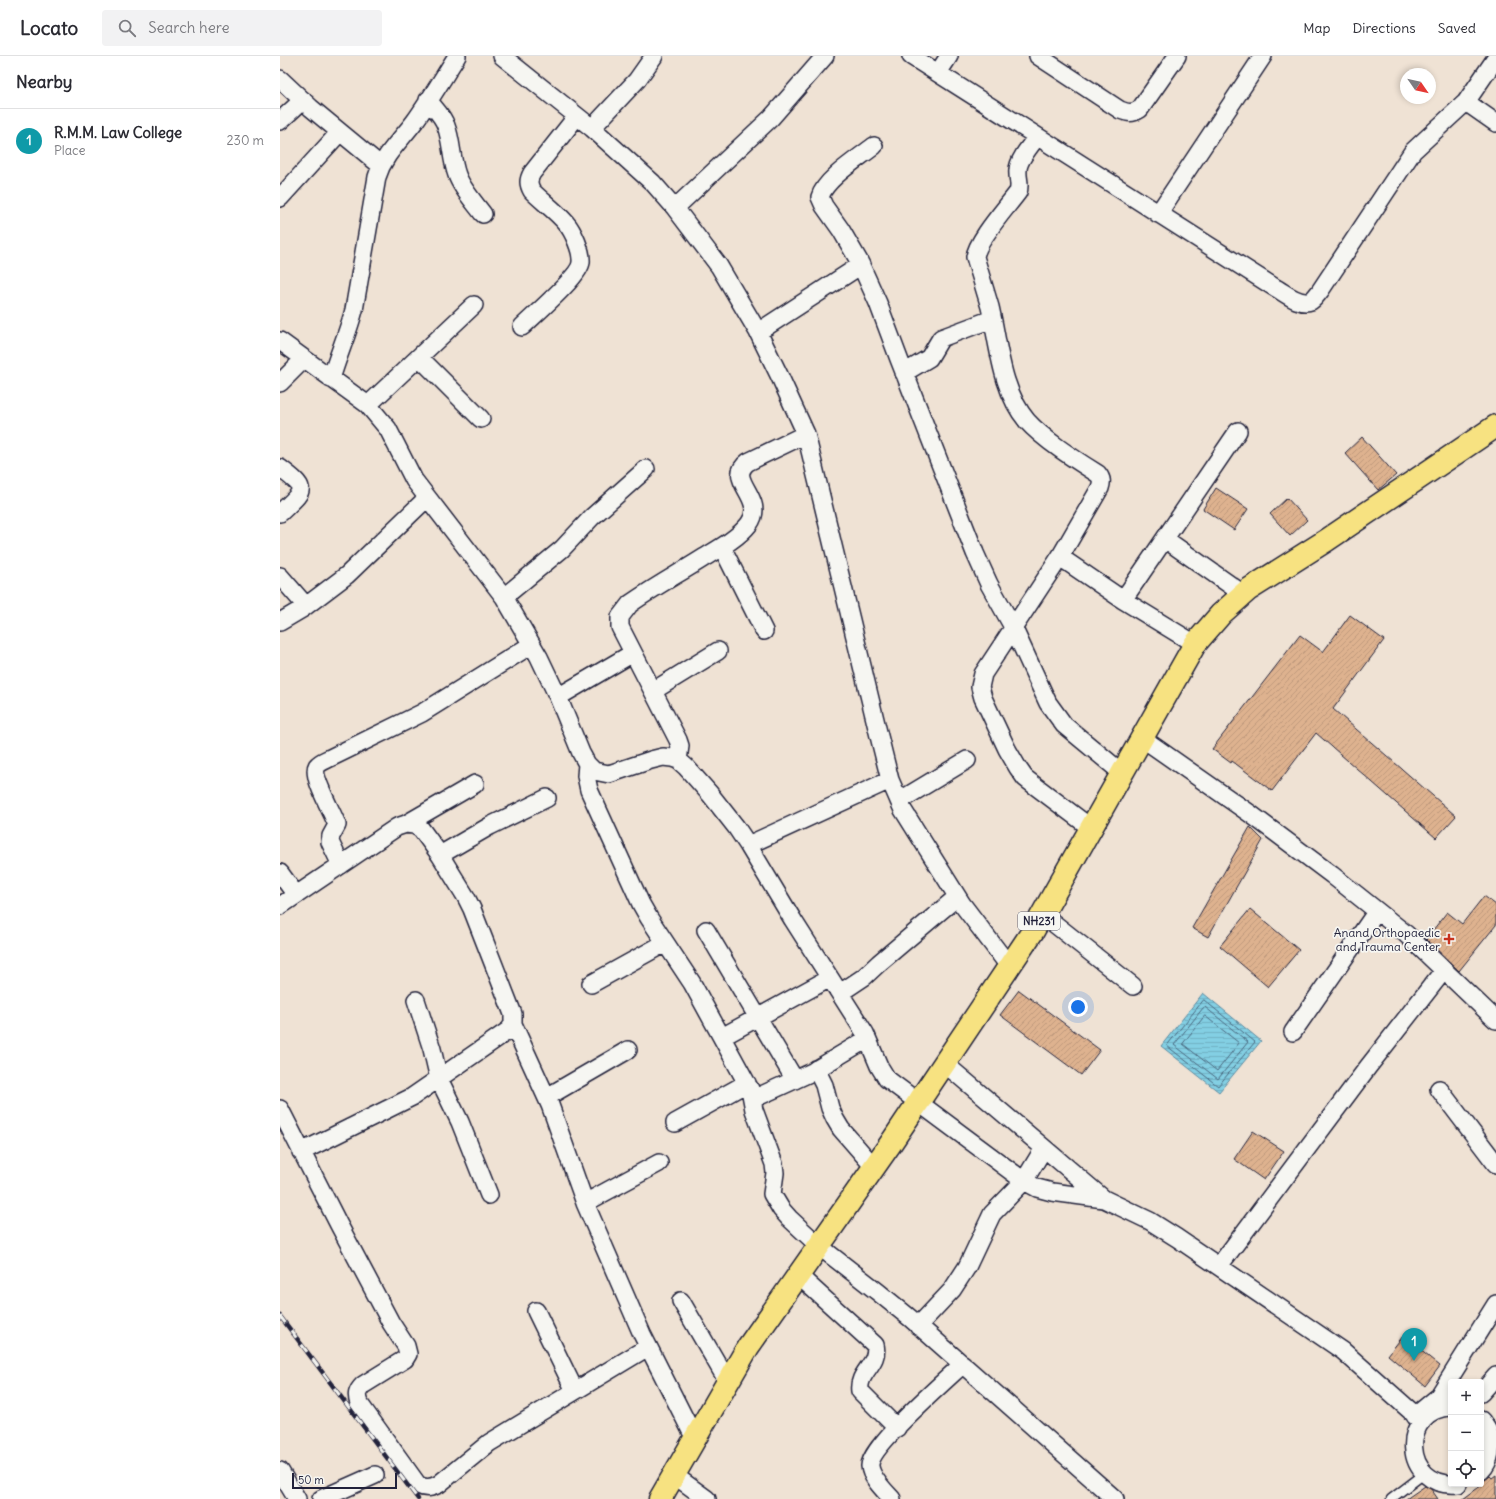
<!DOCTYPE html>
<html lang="en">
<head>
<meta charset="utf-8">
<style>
	body { margin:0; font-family:Delius,sans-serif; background:#f2f2f3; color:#2b2b33 }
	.controls { position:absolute; right:12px; bottom:12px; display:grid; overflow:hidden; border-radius:4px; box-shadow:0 2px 6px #0003 }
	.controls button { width:36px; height:36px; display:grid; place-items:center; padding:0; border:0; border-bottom:1px solid #e1e1e2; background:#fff; color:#2b2b33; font:20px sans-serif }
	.compass { position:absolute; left:1120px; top:12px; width:36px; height:36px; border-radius:50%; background:#fff; box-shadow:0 2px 6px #0003; rotate:124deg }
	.scale { position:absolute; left:12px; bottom:10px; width:105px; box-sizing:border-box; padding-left:4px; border:2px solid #22223b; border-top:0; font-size:11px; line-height:14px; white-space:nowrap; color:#22223b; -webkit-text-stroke:3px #f6f6f2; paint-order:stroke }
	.you { position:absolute; left:798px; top:951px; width:14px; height:14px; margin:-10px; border:3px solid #fff; border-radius:50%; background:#1a73e8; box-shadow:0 0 0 6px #1a73e833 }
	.badge { display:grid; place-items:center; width:26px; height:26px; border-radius:50%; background:#7c3aed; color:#fff; font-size:13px; font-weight:700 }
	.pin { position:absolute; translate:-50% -33px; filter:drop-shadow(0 1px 2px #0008) }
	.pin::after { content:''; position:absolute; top:21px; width:14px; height:12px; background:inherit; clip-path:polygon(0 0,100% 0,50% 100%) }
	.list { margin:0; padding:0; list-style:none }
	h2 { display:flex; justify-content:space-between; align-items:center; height:52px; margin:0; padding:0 16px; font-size:17px }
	h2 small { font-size:13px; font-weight:400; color:#7c7c81 }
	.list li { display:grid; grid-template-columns:26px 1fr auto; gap:12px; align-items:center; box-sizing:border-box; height:64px; padding:0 16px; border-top:1px solid #e1e1e2 }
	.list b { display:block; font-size:15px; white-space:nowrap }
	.list p { margin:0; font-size:13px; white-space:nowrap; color:#7c7c81 }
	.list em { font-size:13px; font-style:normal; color:#7c7c81 }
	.icon { flex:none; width:22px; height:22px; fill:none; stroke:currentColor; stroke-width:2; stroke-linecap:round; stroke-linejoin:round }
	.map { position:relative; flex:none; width:1216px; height:1443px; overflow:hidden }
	header { display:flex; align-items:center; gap:24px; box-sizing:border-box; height:56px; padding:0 20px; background:#fff; border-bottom:1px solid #e1e1e2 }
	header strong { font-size:19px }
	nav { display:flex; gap:22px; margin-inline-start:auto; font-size:14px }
	.search { width:280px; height:36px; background:#f2f2f3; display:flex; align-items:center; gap:10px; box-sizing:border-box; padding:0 14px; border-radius:4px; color:#7c7c81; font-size:15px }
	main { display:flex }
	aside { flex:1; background:#fff }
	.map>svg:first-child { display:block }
	.water { fill:url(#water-rules); stroke:#5c8aa0 }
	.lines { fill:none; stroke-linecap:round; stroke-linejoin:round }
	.shore { stroke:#49677e; stroke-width:1 }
	.building { fill:url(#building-hatch); stroke:#22223b }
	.service-casing { stroke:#22223b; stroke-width:11 }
	.minor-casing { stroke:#22223b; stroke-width:20 }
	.trunk-casing { stroke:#22223b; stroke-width:25 }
	.service { stroke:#f6f6f2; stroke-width:8 }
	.minor { stroke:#f6f6f2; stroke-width:17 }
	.trunk { stroke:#f7e281; stroke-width:22 }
	.rail-casing { stroke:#22223b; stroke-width:4.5 }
	.rail { stroke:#f6f6f2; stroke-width:3; stroke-dasharray:9; stroke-linecap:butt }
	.poi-dot { fill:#c8321e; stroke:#f6f6f2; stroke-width:1.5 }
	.labels { text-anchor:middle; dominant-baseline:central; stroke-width:3.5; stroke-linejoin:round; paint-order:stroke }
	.shield { fill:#f6f6f2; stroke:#626272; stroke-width:1 }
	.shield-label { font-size:11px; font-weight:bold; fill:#22223b }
	.poi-label { font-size:12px; fill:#22223b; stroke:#f6f6f2; text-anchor:end }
</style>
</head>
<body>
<header>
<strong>Locato</strong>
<div class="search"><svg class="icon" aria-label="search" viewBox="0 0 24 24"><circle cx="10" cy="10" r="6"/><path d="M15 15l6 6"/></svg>Search here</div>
<nav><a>Map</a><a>Directions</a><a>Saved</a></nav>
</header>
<main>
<aside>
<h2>Nearby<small></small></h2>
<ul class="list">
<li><span class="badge" style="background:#0f9aa8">1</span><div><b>R.M.M. Law College</b><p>Place</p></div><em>230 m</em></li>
</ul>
</aside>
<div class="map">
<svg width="1216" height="1443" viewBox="0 0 1216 1443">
	<defs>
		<pattern id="water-rules" width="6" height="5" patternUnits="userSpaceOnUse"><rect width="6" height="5" fill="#83cfe3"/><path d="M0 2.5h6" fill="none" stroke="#71b1c4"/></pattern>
		<pattern id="building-hatch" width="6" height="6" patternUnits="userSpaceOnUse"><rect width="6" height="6" fill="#deb28f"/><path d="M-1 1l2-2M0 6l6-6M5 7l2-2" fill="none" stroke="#be997c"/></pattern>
	</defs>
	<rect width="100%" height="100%" fill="#efe2d4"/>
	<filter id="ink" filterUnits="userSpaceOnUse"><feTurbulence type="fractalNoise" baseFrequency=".025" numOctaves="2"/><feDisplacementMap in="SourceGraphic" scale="8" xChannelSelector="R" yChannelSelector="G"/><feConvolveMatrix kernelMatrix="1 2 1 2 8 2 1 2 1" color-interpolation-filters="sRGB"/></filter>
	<g filter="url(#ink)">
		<path class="water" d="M 923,937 L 981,985 L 939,1036 L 881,990 Z"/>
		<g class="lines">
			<path class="shore" d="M 924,944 L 975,986 L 938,1030 L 887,990 Z
				M 925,951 L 968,986 L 938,1023 L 894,989 L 923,952 Z
				M 925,960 L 959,987 L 937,1015 L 903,988 Z"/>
		</g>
		<path class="building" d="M 1082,381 L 1116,419 L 1098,434 L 1065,397 Z
			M 936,432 L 968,453 L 954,474 L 923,453 Z
			M 1007,442 L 1027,464 L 1010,480 L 990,458 Z
			M 1070,559 L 1104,584 L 1053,653 L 1176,760 L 1156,782 L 1036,677 L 992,735 L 952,705 L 951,707 L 932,693 L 1020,579 L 1043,596 Z
			M 970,771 L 983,784 L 928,881 L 912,872 Z
			M 1204,840 L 1216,849 L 1216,869 L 1179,915 L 1146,883 L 1167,856 L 1182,868 Z
			M 970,853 L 1019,894 L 988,931 L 940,890 Z
			M 739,934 L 820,994 L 801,1019 L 720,959 Z
			M 973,1075 L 1004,1095 L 984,1124 L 954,1103 Z
			M 1123,1280 L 1160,1310 L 1145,1330 L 1108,1299 Z
			M 1216,1419 L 1216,1443 L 1183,1443 L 1202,1429 L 1201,1425 L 1205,1424 L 1210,1420 L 1212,1422 Z
			M 1145,1430 L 1151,1433 L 1158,1443 L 1126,1443 Z"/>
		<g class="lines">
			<g class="service-casing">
				<path id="service" d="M 1111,1443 L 1144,1418"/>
			</g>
			<g class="minor-casing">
				<path id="minor" d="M 222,0 L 312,72 L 373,127 L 395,152 L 439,210 L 478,276 L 500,321 L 526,378 L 598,676 L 610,724 L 623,754 L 682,848 L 729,910
					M 631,0 L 994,231 C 1004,236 1019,250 1031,245 C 1034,243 1037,239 1040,235 L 1133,95 L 1186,46 L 1216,2
					M 758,0 L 840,54 C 848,57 852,58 860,53 L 897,0
					M 658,17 L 669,0
					M 0,23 L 31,52 L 100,109
					M 148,44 C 154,52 163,60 166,70 C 172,85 171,103 177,119 C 182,133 194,146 203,158
					M 1186,46 L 1216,67
					M 0,65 L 23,44
					M 312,72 L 357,24 L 374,0
					M 757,81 C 751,89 738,104 738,114 C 737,122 741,128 738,136 C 727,151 697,184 695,201 C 700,218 705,234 710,251 C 719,289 721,334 747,365 C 764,384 796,404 818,418 C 822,423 822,426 820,432 L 780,501 L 703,618 L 700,631 L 703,642 L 727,693 L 738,712 L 745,722 L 754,729 L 811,772
					M 594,90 C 579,102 545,123 540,141 L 544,150 L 561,174 L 579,205 L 598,247 L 619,303 L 695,497 L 709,528 L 733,571 L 768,647 L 784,669 L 842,717
					M 0,142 L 60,76
					M 395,152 L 491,62 L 545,0
					M 878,158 L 983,0
					M 242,271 C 253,260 301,219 301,206 C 302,195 293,175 286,167 C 276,155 263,146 252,135 C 248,128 248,124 252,117 L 297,60
					M 478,276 L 581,209
					M 0,285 L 88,349 L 108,373 L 134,424 L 224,541 L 259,601 L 278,641 L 301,697 L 307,708 L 314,715 L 329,718 L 371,704 L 383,701 L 392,702 L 398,704 L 406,711 L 430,738 L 456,771 L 468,789 L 513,864 L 585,977 L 599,1010 L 607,1023 L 744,1125 L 757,1132 L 772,1136 L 824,1143 L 870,1165 L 897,1182 L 1063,1295 L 1142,1365
					M 139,301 L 201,363
					M 624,317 L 649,302 L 661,282 L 712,263
					M 51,323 C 58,299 68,277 74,254 L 97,121 C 104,98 121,84 135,65 C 150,44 163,22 177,0
					M 0,327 L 24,303
					M 88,349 L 194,249
					M 0,412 C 29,434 25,433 0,457
					M 885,483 L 963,538
					M 442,491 L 484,575
					M 780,501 L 843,544 L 915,588
					M 0,520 L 26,550
					M 224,541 L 282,493 L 312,461 L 366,413
					M 843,544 L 958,375
					M 0,566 L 22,553 L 67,519 L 147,442
					M 373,635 L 438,595
					M 278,641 L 353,597
					M 862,682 L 972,759 L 1052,819 L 1126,878 L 1216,964
					M 398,704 L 400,690 L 398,684 L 340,571 L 340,561 L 350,548 C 374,531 400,517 425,501 C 440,492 458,482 469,468 C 488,442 444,424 468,406 L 526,378
					M 307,708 L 306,720 L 309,734 L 361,848 L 369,862 L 412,927 L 470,1033 L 474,1054 L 494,1108 L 495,1117 L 492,1138 L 501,1153 L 509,1162 L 539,1190 L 598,1236 L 630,1262 L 835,1443
					M 619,745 L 687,704
					M 126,768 L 195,728
					M 468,789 L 610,724
					M 160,799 L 210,770 L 267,742
					M 61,809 L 50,786 L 51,780 L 57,769 C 53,757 31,720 37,710 C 40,706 46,704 50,702 L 142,657 L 251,589
					M 0,817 L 16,839
					M 0,850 L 117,771 L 126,768 L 134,769 L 141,773 L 160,799 L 186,841 L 192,853 L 233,958 L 233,968 L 229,974 L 132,1041 L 21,1096
					M 762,858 L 853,930
					M 426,874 L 515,1024
					M 311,928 L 385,887
					M 560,937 L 584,921 L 599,907 L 677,841
					M 136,944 L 152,993 L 159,1023 L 180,1066 L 209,1139
					M 233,968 L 270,1049 L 305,1147 L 362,1278 L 415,1383
					M 1013,976 L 1097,855
					M 442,981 L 550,922
					M 664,1007 L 824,1143
					M 536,1013 L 544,1029 L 550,1052 L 555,1063 L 561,1073 L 594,1111
					M 1159,1033 L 1216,1108
					M 267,1041 L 348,994
					M 473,1043 L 532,1016 L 587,983
					M 0,1053 L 59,1169 L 111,1267 L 126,1290 L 128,1298 L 125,1303 L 83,1329 C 77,1335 76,1339 79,1347 L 138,1429 C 146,1433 151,1432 159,1428 L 209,1387 L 368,1291
					M 395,1067 L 467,1027
					M 305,1147 L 379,1107
					M 939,1210 L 1088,1011 L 1164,914
					M 518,1219 L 595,1289 C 600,1308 577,1316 580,1335 L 617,1372
					M 401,1245 L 448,1326
					M 256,1255 L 295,1335
					M 638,1270 L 672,1234 L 687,1211 L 712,1158 L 744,1125 L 764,1092
					M 1201,1337 L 1216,1320
					M 1171,1351 C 1119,1352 1121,1433 1178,1428
					M 1135,1360 L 1158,1341 L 1216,1248
					M 1201,1364 C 1203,1367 1206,1371 1208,1375 C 1213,1388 1211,1405 1201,1415
					M 0,1415 L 17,1443
					M 394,1419 L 427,1443
					M 41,1443 L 95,1419
					M 612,1443 C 604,1434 591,1422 590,1410 C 589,1391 666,1324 683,1308"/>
			</g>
			<g class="trunk-casing">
				<path id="trunk" d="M 380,1443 L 468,1291 L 611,1087 L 753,875 L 915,588 L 941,558 L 968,534 L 1047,484 L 1216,370"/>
			</g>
			<use href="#service" class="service"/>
			<use href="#minor" class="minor"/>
			<use href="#trunk" class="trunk"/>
			<g class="rail-casing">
				<path id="rail" d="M 0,1260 L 138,1443"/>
			</g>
			<use href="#rail" class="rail"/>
		</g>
	</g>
	<path class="poi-dot" d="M1167 877h4v4h4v4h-4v4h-4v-4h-4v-4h4z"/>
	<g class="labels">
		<rect class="shield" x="738" y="856" width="42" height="18" rx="3"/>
		<g class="shield-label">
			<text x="759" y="865">NH231</text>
		</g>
		<g class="poi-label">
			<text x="1160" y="876">Anand Orthopaedic<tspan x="1160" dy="14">and Trauma Center</tspan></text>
		</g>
	</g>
</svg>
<div class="controls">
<button>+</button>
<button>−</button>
<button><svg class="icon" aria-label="locate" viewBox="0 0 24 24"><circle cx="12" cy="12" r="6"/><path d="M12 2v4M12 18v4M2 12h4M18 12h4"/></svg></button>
</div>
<svg class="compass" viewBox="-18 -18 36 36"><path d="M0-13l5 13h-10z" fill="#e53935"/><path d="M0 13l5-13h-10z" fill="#7c7c81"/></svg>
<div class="scale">50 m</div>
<div class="you"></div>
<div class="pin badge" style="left:1134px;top:1305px;background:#0f9aa8">1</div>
</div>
</main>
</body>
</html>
